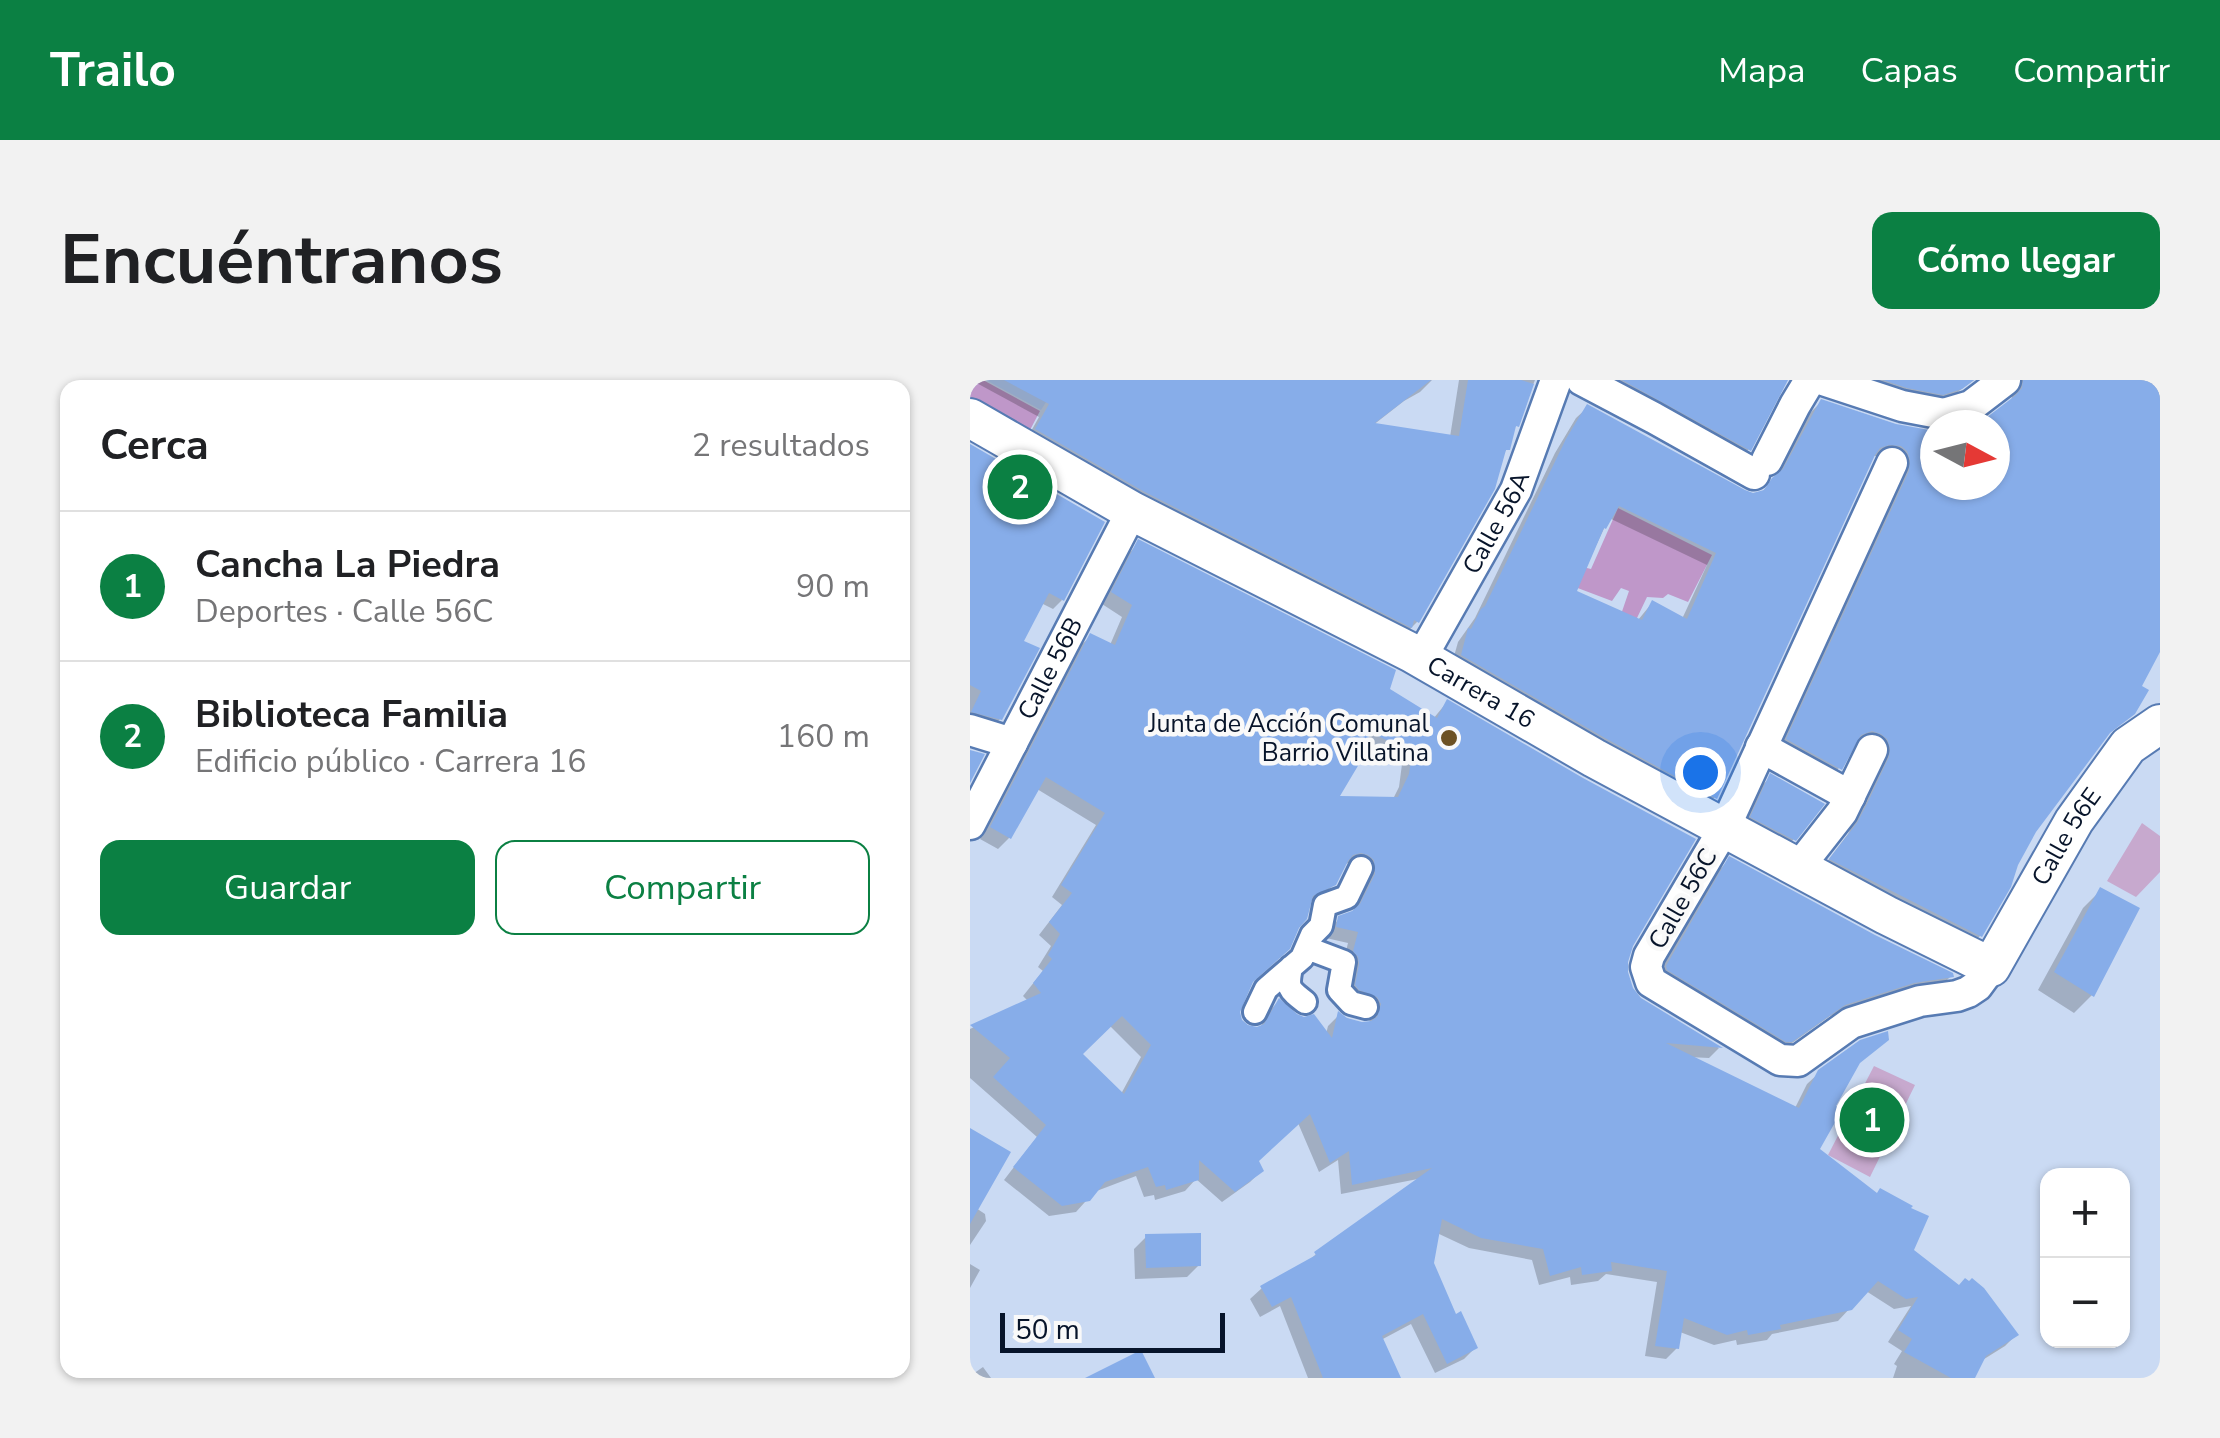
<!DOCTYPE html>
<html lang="es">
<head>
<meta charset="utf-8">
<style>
	body { margin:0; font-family:"Nunito Sans",sans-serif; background:#f2f2f2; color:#202124 }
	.controls { position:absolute; right:30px; bottom:30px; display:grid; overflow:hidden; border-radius:20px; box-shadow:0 2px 8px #0004 }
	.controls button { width:90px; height:90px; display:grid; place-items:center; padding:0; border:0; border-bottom:2px solid #e0e0e0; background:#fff; color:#202124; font:50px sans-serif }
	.compass { position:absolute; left:950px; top:30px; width:90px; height:90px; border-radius:50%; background:#fff; box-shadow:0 2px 8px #0004; rotate:97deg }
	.scale { position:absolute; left:30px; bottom:25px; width:225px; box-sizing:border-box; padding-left:10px; border:5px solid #07142a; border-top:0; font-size:28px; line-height:35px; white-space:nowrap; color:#07142a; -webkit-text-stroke:8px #f9f9f9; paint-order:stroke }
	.you { position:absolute; left:730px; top:392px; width:35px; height:35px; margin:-25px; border:8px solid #fff; border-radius:50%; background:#1a73e8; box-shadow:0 0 0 15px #1a73e833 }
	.badge { display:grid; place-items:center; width:65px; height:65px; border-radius:50%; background:#0b8043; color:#fff; font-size:32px; font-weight:700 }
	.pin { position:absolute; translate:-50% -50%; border:5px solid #fff; box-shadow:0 2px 10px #0006 }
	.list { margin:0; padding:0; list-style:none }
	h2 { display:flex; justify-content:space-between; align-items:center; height:130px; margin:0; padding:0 40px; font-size:42px }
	h2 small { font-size:32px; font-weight:400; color:#757577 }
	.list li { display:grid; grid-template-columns:65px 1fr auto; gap:30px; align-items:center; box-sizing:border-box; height:150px; padding:0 40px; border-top:2px solid #e0e0e0 }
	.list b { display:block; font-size:38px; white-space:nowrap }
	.list p { margin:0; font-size:32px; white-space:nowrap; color:#757577 }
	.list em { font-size:32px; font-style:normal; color:#757577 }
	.actions { display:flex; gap:20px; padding:30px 40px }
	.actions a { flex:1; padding:22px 0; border:2px solid #0b8043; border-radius:20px; text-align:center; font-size:35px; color:#0b8043 }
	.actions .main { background:#0b8043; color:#fff }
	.map { position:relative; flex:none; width:1190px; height:998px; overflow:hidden; border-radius:20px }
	header { display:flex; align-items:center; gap:60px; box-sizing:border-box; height:140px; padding:0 50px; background:#0b8043; color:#fff }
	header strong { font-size:48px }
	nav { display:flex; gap:55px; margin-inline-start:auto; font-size:35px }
	.intro { display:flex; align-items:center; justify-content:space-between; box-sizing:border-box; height:240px; padding:0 60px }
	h1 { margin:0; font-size:70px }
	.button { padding:25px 45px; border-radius:20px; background:#0b8043; color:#fff; font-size:35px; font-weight:700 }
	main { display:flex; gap:60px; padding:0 60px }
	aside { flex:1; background:#fff; border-radius:20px; box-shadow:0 2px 8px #0004 }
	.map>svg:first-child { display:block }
	.built { fill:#b7d1fa }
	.green { fill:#c7a9ce }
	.forest { fill:#bf97c9 }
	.shadow { fill:#0003; fill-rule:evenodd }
	.building { fill:#87ade9; fill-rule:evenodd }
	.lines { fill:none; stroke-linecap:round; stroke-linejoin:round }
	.pedestrian-casing { stroke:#577bb3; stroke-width:28 }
	.minor-casing { stroke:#577bb3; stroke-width:35 }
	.tertiary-casing { stroke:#577bb3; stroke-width:42 }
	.pedestrian { stroke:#fff; stroke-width:22 }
	.minor { stroke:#fff; stroke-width:30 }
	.tertiary { stroke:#fff; stroke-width:38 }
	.poi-dot { fill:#6d5224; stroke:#f9f9f9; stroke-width:4 }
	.labels { text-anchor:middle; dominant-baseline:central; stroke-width:9; stroke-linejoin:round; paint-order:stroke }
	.street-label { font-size:25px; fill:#07142a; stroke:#f9f9f9 }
	.poi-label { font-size:25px; fill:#07142a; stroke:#f9f9f9; text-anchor:end }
</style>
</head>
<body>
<header>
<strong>Trailo</strong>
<nav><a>Mapa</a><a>Capas</a><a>Compartir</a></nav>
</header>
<div class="intro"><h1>Encuéntranos</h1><a class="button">Cómo llegar</a></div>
<main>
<aside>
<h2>Cerca<small>2 resultados</small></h2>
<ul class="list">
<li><span class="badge">1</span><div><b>Cancha La Piedra</b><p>Deportes · Calle 56C</p></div><em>90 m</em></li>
<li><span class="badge">2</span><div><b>Biblioteca Familia</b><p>Edificio público · Carrera 16</p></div><em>160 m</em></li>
</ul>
<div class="actions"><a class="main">Guardar</a><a>Compartir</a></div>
</aside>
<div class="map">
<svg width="1190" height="998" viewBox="0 0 1190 998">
	<rect width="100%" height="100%" fill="#cadaf3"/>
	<path class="built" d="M 16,0 L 90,0 L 71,30 Z"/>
	<path class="green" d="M 1172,443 L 1190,456 L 1190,492 L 1166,517 L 1137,501 Z
		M 904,686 L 945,705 L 900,797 L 858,775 Z"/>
	<path class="forest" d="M 0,0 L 13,0 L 70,31 L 60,50 L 0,17 Z
		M 648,128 L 742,175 L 718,222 L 698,214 L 693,218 L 677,217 L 647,280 L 644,255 L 659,211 L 651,208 L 642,221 L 605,207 L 605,185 L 621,189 Z"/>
	<path class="shadow" d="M 1,0 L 462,0 L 450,12 L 434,21 L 402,46 L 480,57 L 489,0 L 565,0 L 547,45 L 543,49 L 537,69 L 533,74 L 447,242 L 436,253 L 55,62 L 69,37 Z
		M 622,0 L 815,0 L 779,69 L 768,80 Z
		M 869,0 L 1004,0 L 978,19 L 960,25 Z
		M 1039,0 L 1190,0 L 1190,266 L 1133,358 L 1064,451 L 1010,556 L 999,567 L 850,491 L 878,454 L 908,392 L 910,382 L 898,363 L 889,362 L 881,364 L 869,388 L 858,400 L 806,371 L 917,76 L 902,76 L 745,417 L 734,428 L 481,287 L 488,262 L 505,238 L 585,73 L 606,38 L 618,27 L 774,113 L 790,114 L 805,98 L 840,33 L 851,22 L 928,47 L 965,53 L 965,105 L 1025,105 L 1025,45 L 1008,45 L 1041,22 L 1043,11 ZM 639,138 L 737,185 L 712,239 L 682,223 L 668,240 L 604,212 Z
		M 0,66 L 92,220 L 83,229 L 71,223 L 51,262 L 30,339 L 21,349 L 0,343 Z
		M 169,163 L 463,339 L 477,322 L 661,565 L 655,582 L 661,609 L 670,620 L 749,668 L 739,678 L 718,677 L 825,728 L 837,704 L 850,692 L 885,686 L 863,727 L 847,770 L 940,871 L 1046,955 L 1035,966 L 1011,981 L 1002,998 L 923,998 L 927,986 L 924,984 L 932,971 L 918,962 L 941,926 L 924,929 L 896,911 L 868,941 L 802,954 L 797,960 L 767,965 L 766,960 L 744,965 L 710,952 L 707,968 L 696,979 L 675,976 L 687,902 L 636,894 L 628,901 L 601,905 L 600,897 L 569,905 L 562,880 L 499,868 L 467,853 L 461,883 L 484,937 L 505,968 L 494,979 L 465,993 L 441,944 L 411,960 L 429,998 L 338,998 L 310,926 L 290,937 L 280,919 L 292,908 L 336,884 L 346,874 L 453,798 L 371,814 L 368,780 L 349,792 L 328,743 L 286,781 L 291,791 L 280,802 L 252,822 L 226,799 L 215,811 L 185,820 L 184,815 L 174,817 L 166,796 L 124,812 L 106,832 L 79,836 L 34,800 L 67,757 L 0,698 L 0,649 L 58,621 L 53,616 L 73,591 L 68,587 L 81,566 L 69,555 L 92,525 L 82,517 L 126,445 L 67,409 L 39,458 L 28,469 L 10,459 L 109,267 L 121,256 L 140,265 L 152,237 L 132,224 L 158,174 ZM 394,366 L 432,384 L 429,407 L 423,419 L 366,419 ZM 378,483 L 387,486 L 393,492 L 394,507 L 382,534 L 370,538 L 358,550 L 356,558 L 378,563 L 373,583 L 378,620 L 396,628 L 400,642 L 392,644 L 369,635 L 358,646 L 356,654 L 325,637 L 309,621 L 298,632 L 290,648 L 285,650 L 271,643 L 269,626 L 280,603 L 339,522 L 352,516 L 364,504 L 373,485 ZM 139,645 L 171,677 L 151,714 L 109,674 Z
		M 801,397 L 824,459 L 812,471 L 770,449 L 789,408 Z
		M 760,479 L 980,597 L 968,609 L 931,614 L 860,636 L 808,673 L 685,600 L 748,491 Z
		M 1131,510 L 1122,615 L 1104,633 L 1068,610 L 1113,528 Z
		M 0,762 L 6,828 L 15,834 L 16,841 L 0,865 Z
		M 176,857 L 229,885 L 217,897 L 165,899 L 164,869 Z
		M 0,884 L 10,890 L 0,908 Z
		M 13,987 L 21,998 L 0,998 L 0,996 Z"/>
	<path class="building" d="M 34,0 L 461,0 L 405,43 L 489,56 L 498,0 L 551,0 L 564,4 L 549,47 L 546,46 L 540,70 L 536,70 L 525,109 L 449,243 L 444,240 L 442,248 L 173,111 L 65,49 L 79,24 Z
		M 652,0 L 818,0 L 781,71 Z
		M 913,0 L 1004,0 L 992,9 L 973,15 L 937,8 Z
		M 1053,0 L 1190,0 L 1190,272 L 1172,306 L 1179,310 L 1165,334 L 1140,353 L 1066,452 L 1048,485 L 1041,507 L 1012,557 L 859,479 L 887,443 L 897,424 L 919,377 L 920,368 L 917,359 L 911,354 L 902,351 L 891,355 L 872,390 L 816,359 L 939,91 L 940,80 L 937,71 L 931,66 L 919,65 L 910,68 L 905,75 L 747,419 L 635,358 L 491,275 L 498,248 L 501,249 L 511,229 L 515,226 L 596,59 L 617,24 L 775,110 L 783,113 L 794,110 L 802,98 L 813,89 L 851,19 L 926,44 L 965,51 L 965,105 L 1025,105 L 1025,45 L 1003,45 L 1012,41 L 1046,15 L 1052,8 ZM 649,126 L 746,173 L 717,239 L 682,220 L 672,240 L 607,211 L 634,148 L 636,149 Z
		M 0,64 L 135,142 L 94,221 L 79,213 L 54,261 L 70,268 L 32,340 L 1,332 L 11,311 L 0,305 Z
		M 168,159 L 426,290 L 420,309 L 467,338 L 477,319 L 613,398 L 726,459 L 663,566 L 658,582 L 658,592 L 663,608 L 671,618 L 753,668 L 696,663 L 829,728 L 848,690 L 890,660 L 918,651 L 919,660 L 890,683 L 866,726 L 872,730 L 850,769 L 907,813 L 910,808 L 943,826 L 941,828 L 959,836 L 944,870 L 989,905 L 995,898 L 999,901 L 1002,898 L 1014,908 L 1049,955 L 1016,976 L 1005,998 L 981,998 L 934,972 L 942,959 L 928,950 L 948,917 L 936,919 L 908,901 L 882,930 L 810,945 L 811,949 L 778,955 L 777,950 L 757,955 L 714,938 L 709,969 L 685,966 L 697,891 L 641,882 L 642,891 L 612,895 L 611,887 L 580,896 L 573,869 L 511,858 L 472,839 L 464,883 L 486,934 L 491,931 L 508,968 L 477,984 L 453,934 L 412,956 L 431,998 L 353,998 L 321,917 L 302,927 L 290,906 L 346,875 L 344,872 L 462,788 L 382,805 L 379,771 L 360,783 L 340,734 L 289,781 L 294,791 L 265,812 L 229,780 L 229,800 L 196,810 L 195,805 L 186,807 L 178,787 L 135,802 L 120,821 L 92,826 L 43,787 L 76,745 L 23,697 L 40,678 L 0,645 L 71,613 L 63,603 L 82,579 L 78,575 L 90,554 L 79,542 L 102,513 L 91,505 L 135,433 L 76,397 L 41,459 L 20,447 L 120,253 L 145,265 L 162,225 L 141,212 ZM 400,352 L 442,373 L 439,394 L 428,417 L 370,416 L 395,374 ZM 391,473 L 398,475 L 404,480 L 405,494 L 390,524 L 382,531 L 368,536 L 366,547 L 388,552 L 383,571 L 388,577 L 389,584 L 385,605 L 389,610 L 407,617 L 411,624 L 407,637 L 401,641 L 392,642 L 377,638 L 368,631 L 362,658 L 344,634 L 334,637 L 327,634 L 309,618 L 294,644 L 287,647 L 278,645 L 272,640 L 270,632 L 283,602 L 320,569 L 329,548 L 337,539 L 343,516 L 366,505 L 378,481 L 383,475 ZM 152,636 L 181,665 L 154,714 L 113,674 Z
		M 0,370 L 15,374 L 0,403 Z
		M 800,393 L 855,424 L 826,461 L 780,437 Z
		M 759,476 L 905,555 L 983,593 L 984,597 L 944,603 L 875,625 L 822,662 L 816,662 L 697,590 L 696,586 Z
		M 1130,507 L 1170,528 L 1124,617 L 1084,592 Z
		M 0,748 L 41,772 L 0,844 Z
		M 231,853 L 231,886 L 176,888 L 175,854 Z
		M 171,970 L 185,998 L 115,998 Z"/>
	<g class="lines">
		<g class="pedestrian-casing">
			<path id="pedestrian" d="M 337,568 L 374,582 L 369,610 L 381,623 L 396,627
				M 321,587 C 317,608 318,609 335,622
				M 285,632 L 296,609 L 332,578 L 342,555 L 351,546 L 355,525 L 377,517 L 391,488"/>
		</g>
		<g class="minor-casing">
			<g id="minor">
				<path d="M 612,0 L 684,38 L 784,94"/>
				<path d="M 853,0 L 932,26 L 974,34 L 1001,26 L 1035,0"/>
				<path d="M 797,80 L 825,25 L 840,0"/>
				<path d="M 922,83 L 755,447 L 679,576 L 676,587 L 681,602 L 810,680 L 828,681 L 881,643 L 950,621 L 987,616 L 998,612 L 1007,606 L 1021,587"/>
				<path id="s1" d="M 451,278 L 546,110 L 586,0"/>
				<path d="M 0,350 L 42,363"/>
				<path d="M 791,367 L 880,416"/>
				<path id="s2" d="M 0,444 L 162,131"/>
				<path d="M 833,489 L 839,474 L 872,432 L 902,370"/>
			</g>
		</g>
		<g class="tertiary-casing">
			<g id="tertiary">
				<path id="s3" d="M 0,38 L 162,131 L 442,273 L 624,378 L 916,535 L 1021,587 L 1104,441 L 1158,366 L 1190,344"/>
			</g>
		</g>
		<use href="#pedestrian" class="pedestrian"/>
		<use href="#minor" class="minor"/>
		<use href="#tertiary" class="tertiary"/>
	</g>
	<circle class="poi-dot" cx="479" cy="358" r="10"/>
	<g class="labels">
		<g class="street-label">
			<text stroke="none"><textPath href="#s1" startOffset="155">Calle 56A</textPath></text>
			<text stroke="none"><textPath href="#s2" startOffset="175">Calle 56B</textPath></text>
			<text stroke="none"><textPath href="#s3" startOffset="580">Carrera 16</textPath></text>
			<text stroke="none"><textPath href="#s3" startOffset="1310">Calle 56E</textPath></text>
			<text transform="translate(713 519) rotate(-60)">Calle 56C</text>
		</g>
		<g class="poi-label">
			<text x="459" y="344">Junta de Acción Comunal<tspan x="459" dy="29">Barrio Villatina</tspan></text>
		</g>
	</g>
</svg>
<div class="controls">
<button>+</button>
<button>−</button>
</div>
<svg class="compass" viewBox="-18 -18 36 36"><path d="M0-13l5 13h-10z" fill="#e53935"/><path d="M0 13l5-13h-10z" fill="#757577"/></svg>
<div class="scale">50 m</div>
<div class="you"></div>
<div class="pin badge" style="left:902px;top:740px">1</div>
<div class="pin badge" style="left:50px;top:107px">2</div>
</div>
</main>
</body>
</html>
